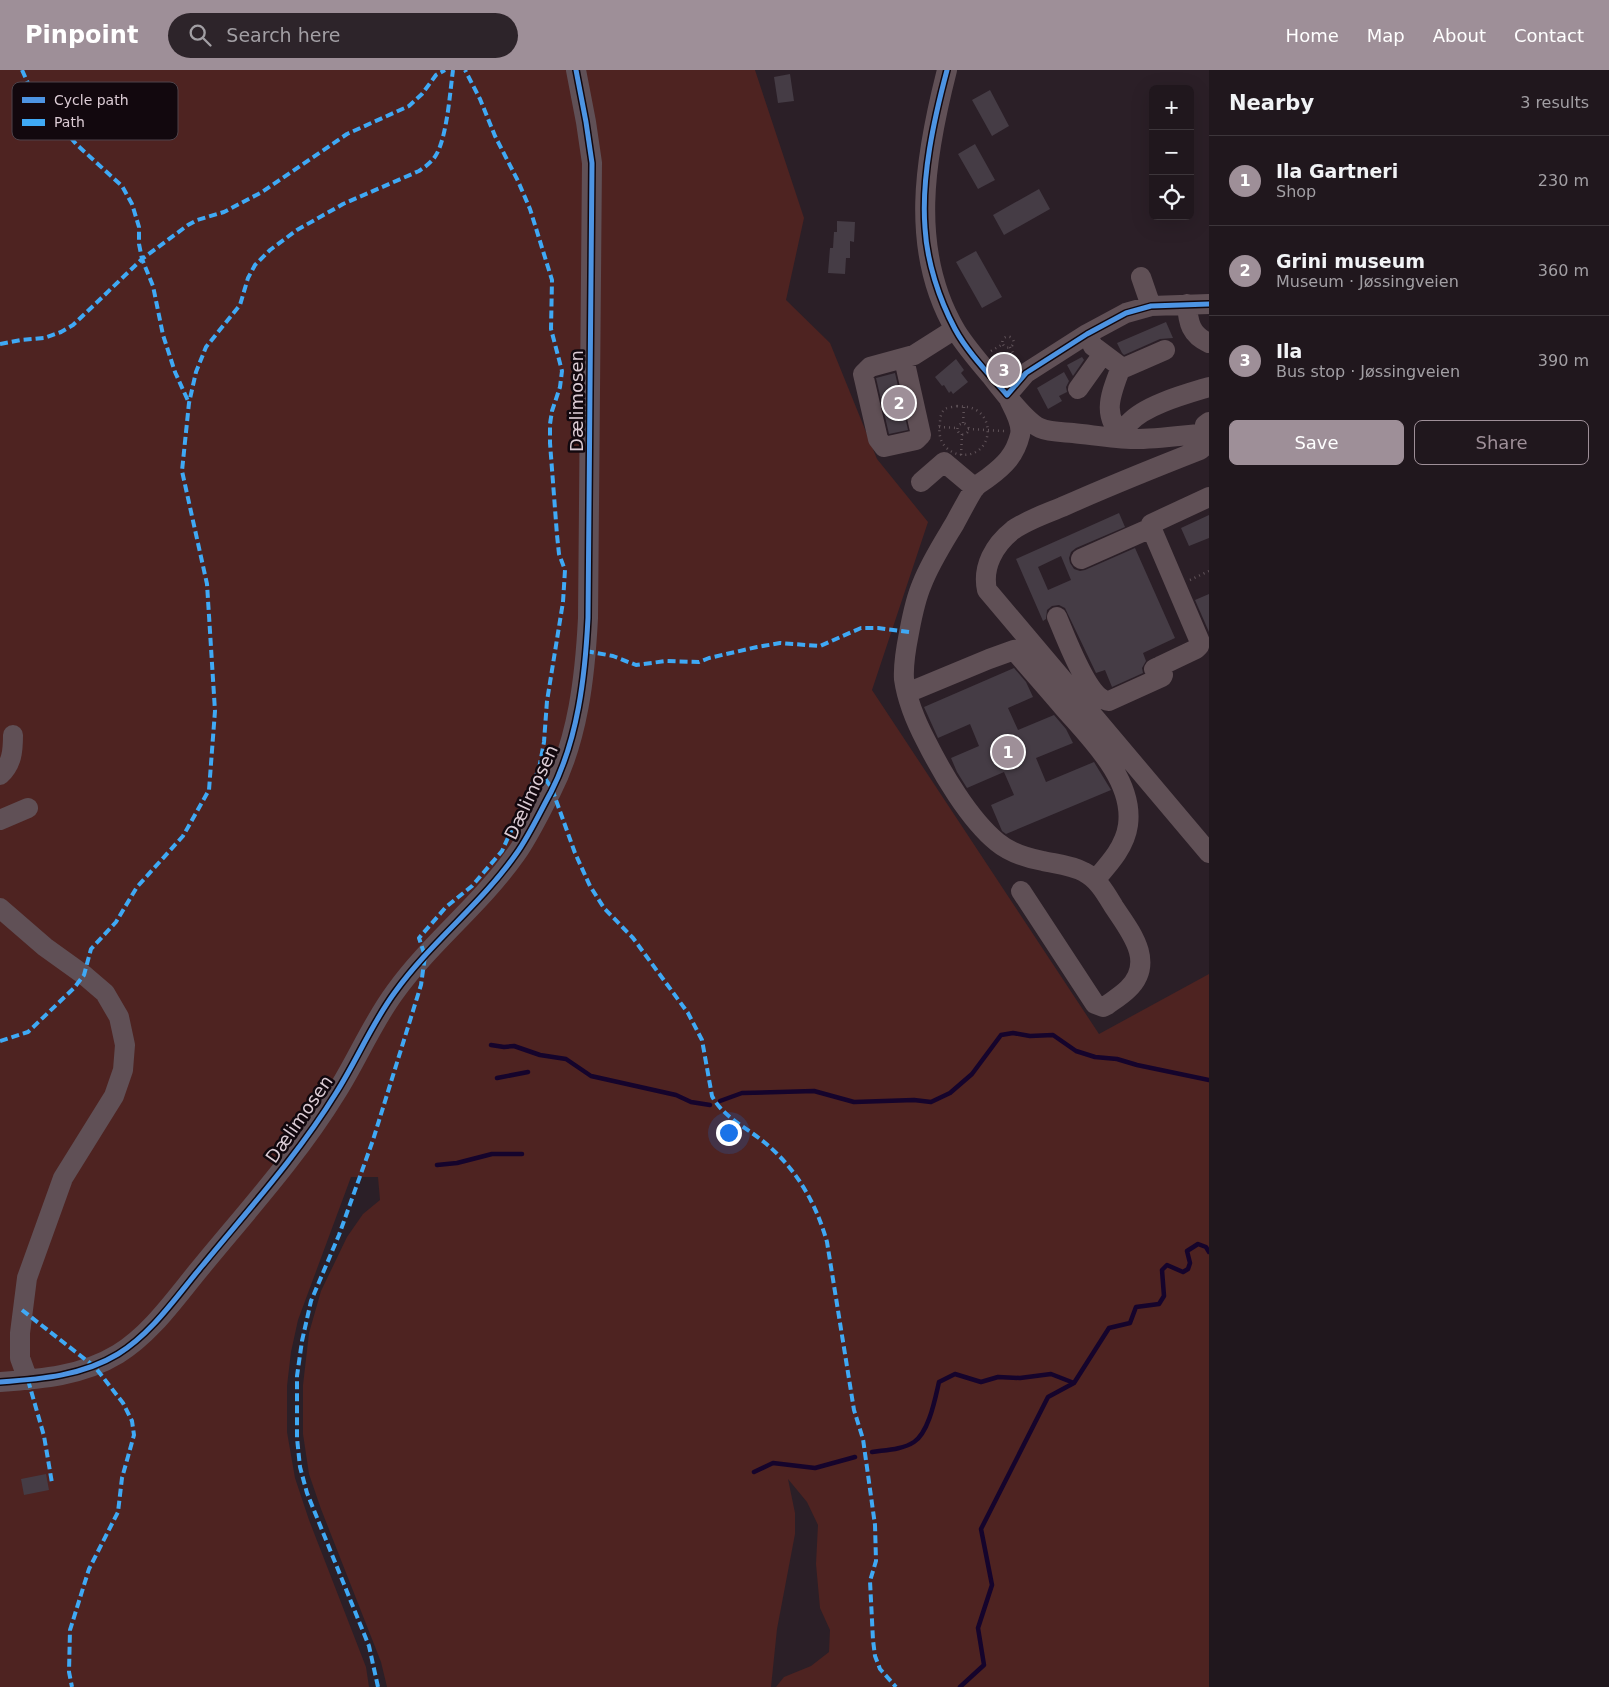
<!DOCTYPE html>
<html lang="en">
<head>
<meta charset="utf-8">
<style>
	body { margin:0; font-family:"DejaVu Sans",sans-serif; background:#2d242a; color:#f1f3f6 }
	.controls { position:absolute; right:15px; top:15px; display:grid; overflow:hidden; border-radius:8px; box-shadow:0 5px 20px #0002 }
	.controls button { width:45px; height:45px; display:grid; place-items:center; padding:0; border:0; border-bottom:1px solid #3d363b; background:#20171d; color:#f1f3f6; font:25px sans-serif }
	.you { position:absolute; left:728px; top:1062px; width:18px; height:18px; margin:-12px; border:4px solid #fff; border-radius:50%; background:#1a73e8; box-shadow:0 0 0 8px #1a73e833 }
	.badge { display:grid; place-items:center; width:32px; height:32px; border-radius:50%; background:#9e8f98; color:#fff; font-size:16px; font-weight:700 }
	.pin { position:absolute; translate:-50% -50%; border:2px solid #fff; box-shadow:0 1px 5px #0006 }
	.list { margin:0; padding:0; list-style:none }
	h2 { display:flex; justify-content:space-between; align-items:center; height:65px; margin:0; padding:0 20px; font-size:21px }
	h2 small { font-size:16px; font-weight:400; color:#a29fa4 }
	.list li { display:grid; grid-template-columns:32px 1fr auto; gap:15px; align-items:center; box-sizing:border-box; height:90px; padding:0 20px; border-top:1px solid #3d363b }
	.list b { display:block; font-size:19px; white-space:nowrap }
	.list p { margin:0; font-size:16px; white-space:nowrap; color:#a29fa4 }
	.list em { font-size:16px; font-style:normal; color:#a29fa4 }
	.actions { display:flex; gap:10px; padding:15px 20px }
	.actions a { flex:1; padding:11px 0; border:1px solid #9e8f98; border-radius:8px; text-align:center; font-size:18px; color:#9e8f98 }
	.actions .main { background:#9e8f98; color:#fff }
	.icon { flex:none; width:28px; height:28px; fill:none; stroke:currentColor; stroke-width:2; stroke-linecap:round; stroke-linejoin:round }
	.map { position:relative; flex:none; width:1209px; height:1617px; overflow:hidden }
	header { display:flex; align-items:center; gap:30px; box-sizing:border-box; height:70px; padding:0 25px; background:#9e8f98; color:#fff }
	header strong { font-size:24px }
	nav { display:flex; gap:28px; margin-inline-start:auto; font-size:18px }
	.search { width:350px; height:45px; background:#2d242a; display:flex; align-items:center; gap:12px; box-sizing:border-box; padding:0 18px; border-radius:28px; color:#a29fa4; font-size:19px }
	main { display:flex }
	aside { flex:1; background:#20171d }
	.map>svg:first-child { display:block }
	.green { fill:#4e2321 }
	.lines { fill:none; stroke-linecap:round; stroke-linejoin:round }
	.stream { stroke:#15042c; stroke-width:4.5 }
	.building { fill:#453c45; fill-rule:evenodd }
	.path { stroke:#605359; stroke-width:2.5; stroke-dasharray:1 4; stroke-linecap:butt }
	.minor { stroke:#605056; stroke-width:20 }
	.quiet { stroke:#3fa9f5; stroke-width:4; stroke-dasharray:8 4; stroke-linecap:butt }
	.cycleway-casing { stroke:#12080e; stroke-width:8 }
	.cycleway { stroke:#4d94e3; stroke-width:5 }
	.labels { text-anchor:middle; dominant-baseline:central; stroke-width:5; stroke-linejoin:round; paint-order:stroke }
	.street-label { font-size:18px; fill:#dcccd5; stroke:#12080e }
	.key { fill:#12080e; stroke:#4f434a; stroke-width:1 }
	.key-label { font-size:14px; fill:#dcccd5 }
</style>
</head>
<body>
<header>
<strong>Pinpoint</strong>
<div class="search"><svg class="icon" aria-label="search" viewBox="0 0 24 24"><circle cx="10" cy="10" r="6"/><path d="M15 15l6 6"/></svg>Search here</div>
<nav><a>Home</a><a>Map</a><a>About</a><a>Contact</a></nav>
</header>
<main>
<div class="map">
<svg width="1209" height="1617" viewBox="0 0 1209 1617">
	<rect width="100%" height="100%" fill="#2b1f27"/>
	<path class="green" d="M 0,0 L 755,0 L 804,148 L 786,230 L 830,273 L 877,389 L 928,452 L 872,620 L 1099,964 L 1209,904 L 1209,1617 L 776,1617 L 784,1607 L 811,1596 L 829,1582 L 830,1560 L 820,1538 L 816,1494 L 818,1455 L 807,1432 L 788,1409 L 795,1443 L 795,1464 L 777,1559 L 771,1617 L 387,1617 L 381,1592 L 321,1439 L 309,1404 L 303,1364 L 303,1315 L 309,1263 L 321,1221 L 347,1167 L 363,1144 L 380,1130 L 378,1107 L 351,1107 L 298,1250 L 291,1282 L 287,1316 L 287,1362 L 295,1408 L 309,1450 L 366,1597 L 369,1617 L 0,1617 Z"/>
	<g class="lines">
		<path class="stream" d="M 491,975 L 504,977 L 514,976 L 540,985 L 566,989 L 591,1006 L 676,1025 L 691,1032 L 710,1035
			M 497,1008 L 528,1002
			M 720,1031 L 742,1023 L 814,1021 L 854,1032 L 914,1030 L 931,1032 L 950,1023 L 972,1004 L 1001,965 L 1013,963 L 1030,966 L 1053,965 L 1076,981 L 1095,987 L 1117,989 L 1137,995 L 1209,1010
			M 437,1095 L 457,1093 L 492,1084 L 522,1084
			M 872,1382 C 885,1380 902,1380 914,1372 C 929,1362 935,1329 939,1312 L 955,1304 L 981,1312 L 998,1307 L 1020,1308 L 1051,1304 L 1074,1313
			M 754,1402 L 773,1393 L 815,1398 L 855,1387
			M 960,1617 L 984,1595 L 978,1558 L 992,1515 L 981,1459 L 1048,1327 L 1074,1313 L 1109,1258 L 1130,1253 L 1136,1237 L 1159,1234 L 1164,1226 L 1162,1200 L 1167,1195 L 1183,1202 L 1188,1199 L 1190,1193 L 1187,1181 L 1198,1174 L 1206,1177 L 1209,1182"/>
	</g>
	<path class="building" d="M 790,4 L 794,31 L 778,33 L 774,7 Z
		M 990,20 L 1009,56 L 992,66 L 972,30 Z
		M 975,74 L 995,110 L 978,119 L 958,84 Z
		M 1039,119 L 1050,139 L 1004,165 L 993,145 Z
		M 837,151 L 855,152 L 854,172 L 850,171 L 850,188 L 846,188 L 845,204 L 828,203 L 830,178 L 833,178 L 834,162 L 837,162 Z
		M 976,181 L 1002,227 L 982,238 L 956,192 Z
		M 1166,252 L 1173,268 L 1160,269 L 1124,285 L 1122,283 L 1117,273 Z
		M 1082,287 L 1084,290 L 1073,306 L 1067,295 Z
		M 956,289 L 964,300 L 961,303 L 968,312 L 953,324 L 951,321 L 949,323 L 944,315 L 942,316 L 935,307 Z
		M 1064,302 L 1069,311 L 1066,317 L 1067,322 L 1059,326 L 1062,331 L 1048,339 L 1037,318 Z
		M 895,303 L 908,360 L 889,364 L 876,308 Z
		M 1119,443 L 1125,457 L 1076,478 L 1071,482 L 1069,488 L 1070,493 L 1074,499 L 1080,501 L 1085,500 L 1135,478 L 1175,568 L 1143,583 L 1146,591 L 1142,598 L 1143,603 L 1112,617 L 1105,600 L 1096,603 L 1065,538 L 1059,535 L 1052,536 L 1047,540 L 1046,549 L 1043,551 L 1016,489 ZM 1061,486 L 1071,510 L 1048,520 L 1038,497 Z
		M 1209,445 L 1209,468 L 1189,476 L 1181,458 Z
		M 1209,524 L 1209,562 L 1195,530 Z
		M 1014,598 L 1026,612 L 1033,627 L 1008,638 L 1018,660 L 1054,645 L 1066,659 L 1073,673 L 1036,688 L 1046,712 L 1094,692 L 1111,720 L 1006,764 L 1002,761 L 991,735 L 1014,725 L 1004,702 L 967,718 L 957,702 L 951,688 L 979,676 L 970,654 L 938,668 L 924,637 Z
		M 46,1404 L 49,1420 L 24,1425 L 21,1409 Z"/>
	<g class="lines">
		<path class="path" d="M1002.5 272a5.5 5.5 0 1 1 11 0a5.5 5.5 0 1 1-11 0Z
			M 1010,277 L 1017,291
			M 991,281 L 1003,274
			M 957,336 C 963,337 970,336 976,340 C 990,348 992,369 979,380 C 967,389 949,385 942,372 C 939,366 939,359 940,353 C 940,348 941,342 945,339 C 948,337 954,337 957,336 Z
			M 963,353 L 964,337
			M957.5 359a5.5 5.5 0 1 1 11 0a5.5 5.5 0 1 1-11 0Z
			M 939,357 L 957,358
			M 968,359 L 1004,361
			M 961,385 L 962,364
			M 1190,510 L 1209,501"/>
		<path class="minor" d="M 947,0 C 925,86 908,180 956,261 C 966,277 979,292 991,306 C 1001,319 1026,352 1040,358 C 1049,362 1063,362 1073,363 C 1093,365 1114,369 1134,369 C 1159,369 1184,365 1209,363
			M 1141,207 L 1151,236
			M 1187,234 C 1188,253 1191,265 1209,273
			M 1087,264 L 1093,276 L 1121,297 L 1126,297 L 1165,280
			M 904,289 L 921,365 L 916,370 L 884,377 L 878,369 L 863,304 L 870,297 L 914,285 L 955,259
			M 1121,297 C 1111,324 1100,346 1125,368
			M 1078,319 L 1103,284
			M 1007,325 C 1012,337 1023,352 1020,365 C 1015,385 1005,395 989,407 C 984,411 977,414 974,419 C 967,430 961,442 955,453 C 943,473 930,493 922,514 C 915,530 912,547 909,563 C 906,578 903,594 904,609 C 907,630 916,652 926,671 C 942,703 969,749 997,772 C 1009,782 1027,788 1043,791 C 1056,794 1071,795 1084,802 C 1098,809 1106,824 1114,837 C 1130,861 1156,892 1128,919 C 1122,925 1114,930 1107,935 L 1103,937 L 1095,934 L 1021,821
			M 1007,325 L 1026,303 L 1087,264 L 1126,243 L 1151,236 L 1209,234
			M 1209,352 L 1205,355 L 1205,376 L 1200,380 C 1154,398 1107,417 1062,437 C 1045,444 1027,450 1013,460 C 994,475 982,497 987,520 L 1209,783
			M 1125,368 C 1126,363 1126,357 1129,353 C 1145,335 1186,324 1209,317
			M 921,412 L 944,392 L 975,418
			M 1081,489 L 1151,458
			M 1057,547 C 1065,565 1088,630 1109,631 L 1162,607 L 1163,605 L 1160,596
			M 1154,599 L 1196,579 L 1199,576 L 1200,572 L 1153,462 L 1151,454 L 1209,427
			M 907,623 L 989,589 L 1014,580 C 1031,600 1048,619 1064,638 C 1091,669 1134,710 1128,755 C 1125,777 1109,794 1095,810
			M 0,705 C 12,694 13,681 13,665
			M 0,750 L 28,738
			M 0,838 L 45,877 L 84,905 L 105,923 L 119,947 L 125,975 L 123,1000 L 114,1026 L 63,1108 L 27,1208 L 20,1263 L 20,1288 L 28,1310
			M 0,1312 C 41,1309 82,1306 118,1284 C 152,1263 176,1227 202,1196 C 248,1140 298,1085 336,1023 C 357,990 372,953 395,922 C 431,872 481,834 516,784 C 529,766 540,742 551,722 C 578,669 585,607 588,548 L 592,93 L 586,52 L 576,0"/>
		<path class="quiet" d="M 22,0 L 31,20 L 76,74 L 122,116 L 132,134 L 139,157 L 139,174 L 142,189 L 153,216 L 163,265 L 175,302 L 189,333
			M 0,274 L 21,270 L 44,268 L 61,262 L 73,255 L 91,238 L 142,189 L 188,155 L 197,150 L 224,142 L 262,122 L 347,64 L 409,36 L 422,24 L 436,5 L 445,0
			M 586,581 L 613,586 L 636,595 L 666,591 L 699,592 L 709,588 L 757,577 L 780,573 L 820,576 L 861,558 L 878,558 L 909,562
			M 539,699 L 552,719 L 575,783 L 590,816 L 604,838 L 633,868 L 688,943 L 702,970 L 712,1026 C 722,1046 747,1058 764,1072 C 796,1098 816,1133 827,1172 L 854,1340 L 863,1369 L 875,1455 L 876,1491 L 870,1511 L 873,1570 L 875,1586 L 880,1599 L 896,1617
			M 0,971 L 28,962 L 74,918 L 84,905 L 91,879 L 116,852 L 137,817 L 183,766 L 209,720 L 215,641 L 207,514 L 182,401 L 189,333 L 196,302 L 206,277 L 240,235 L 248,208 L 255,195 L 270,180 L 297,160 L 343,134 L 419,101 C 425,97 432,92 436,85 C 447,67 450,22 453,0
			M 22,1240 L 95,1297 L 123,1333 L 132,1351 L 134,1365 L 122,1408 L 118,1442 L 89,1499 L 70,1560 L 69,1602 L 72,1617
			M 28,1310 L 44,1366 L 52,1413
			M 378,1617 L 369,1576 L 307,1423 L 300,1397 L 297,1368 L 297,1306 L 302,1271 L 311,1231 L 339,1165 L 373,1070 L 421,915 L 425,886 L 419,868 L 446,837 L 472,816 L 502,781 L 539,699 L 544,672 L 547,631 L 563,532 L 565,500 L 559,484 L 557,465 L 550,373 L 550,354 L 552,341 L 560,317 L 562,301 L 551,259 L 552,210 L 530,139 L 518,111 L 495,66 L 480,29 L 465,0"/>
		<g class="cycleway-casing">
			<path id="cycleway" d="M 947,0 C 934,49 921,107 925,158 C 927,192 939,229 955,259 C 968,283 989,304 1007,325 L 1026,303 L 1087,264 L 1126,243 L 1151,236 L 1209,234
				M 0,1312 C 41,1309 82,1306 118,1284 C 152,1263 176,1227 202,1196 C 248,1140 298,1085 336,1023 C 357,990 372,953 395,922 C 431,872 481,834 516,784 C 529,766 540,742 551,722 C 578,669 585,607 588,548 L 592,93 L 586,52 L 576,0"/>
		</g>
		<use href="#cycleway" class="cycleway"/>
	</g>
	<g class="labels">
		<g class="street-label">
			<text transform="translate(576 331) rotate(-90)">Dælimosen</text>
			<text transform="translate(531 722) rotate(-65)">Dælimosen</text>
			<text transform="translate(299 1049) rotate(-55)">Dælimosen</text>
		</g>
	</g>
	<rect x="12" y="12" width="166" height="58" rx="8" class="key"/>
	<rect x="22" y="27" width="23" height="6" fill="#4d94e3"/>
	<rect x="22" y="49" width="23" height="7" fill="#3fa9f5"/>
	<g class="key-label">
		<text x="54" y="35">Cycle path</text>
		<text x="54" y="57">Path</text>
	</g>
</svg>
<div class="controls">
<button>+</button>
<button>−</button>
<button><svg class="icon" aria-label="locate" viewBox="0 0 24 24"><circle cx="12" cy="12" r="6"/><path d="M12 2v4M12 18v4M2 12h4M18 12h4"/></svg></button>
</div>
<div class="you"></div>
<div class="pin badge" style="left:1008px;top:682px">1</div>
<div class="pin badge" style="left:899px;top:333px">2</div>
<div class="pin badge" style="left:1004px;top:300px">3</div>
</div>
<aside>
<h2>Nearby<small>3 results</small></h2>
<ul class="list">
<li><span class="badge">1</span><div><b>Ila Gartneri</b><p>Shop</p></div><em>230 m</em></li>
<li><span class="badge">2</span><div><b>Grini museum</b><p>Museum · Jøssingveien</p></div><em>360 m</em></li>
<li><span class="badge">3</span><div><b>Ila</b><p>Bus stop · Jøssingveien</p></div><em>390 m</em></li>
</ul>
<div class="actions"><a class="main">Save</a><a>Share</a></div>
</aside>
</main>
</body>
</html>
